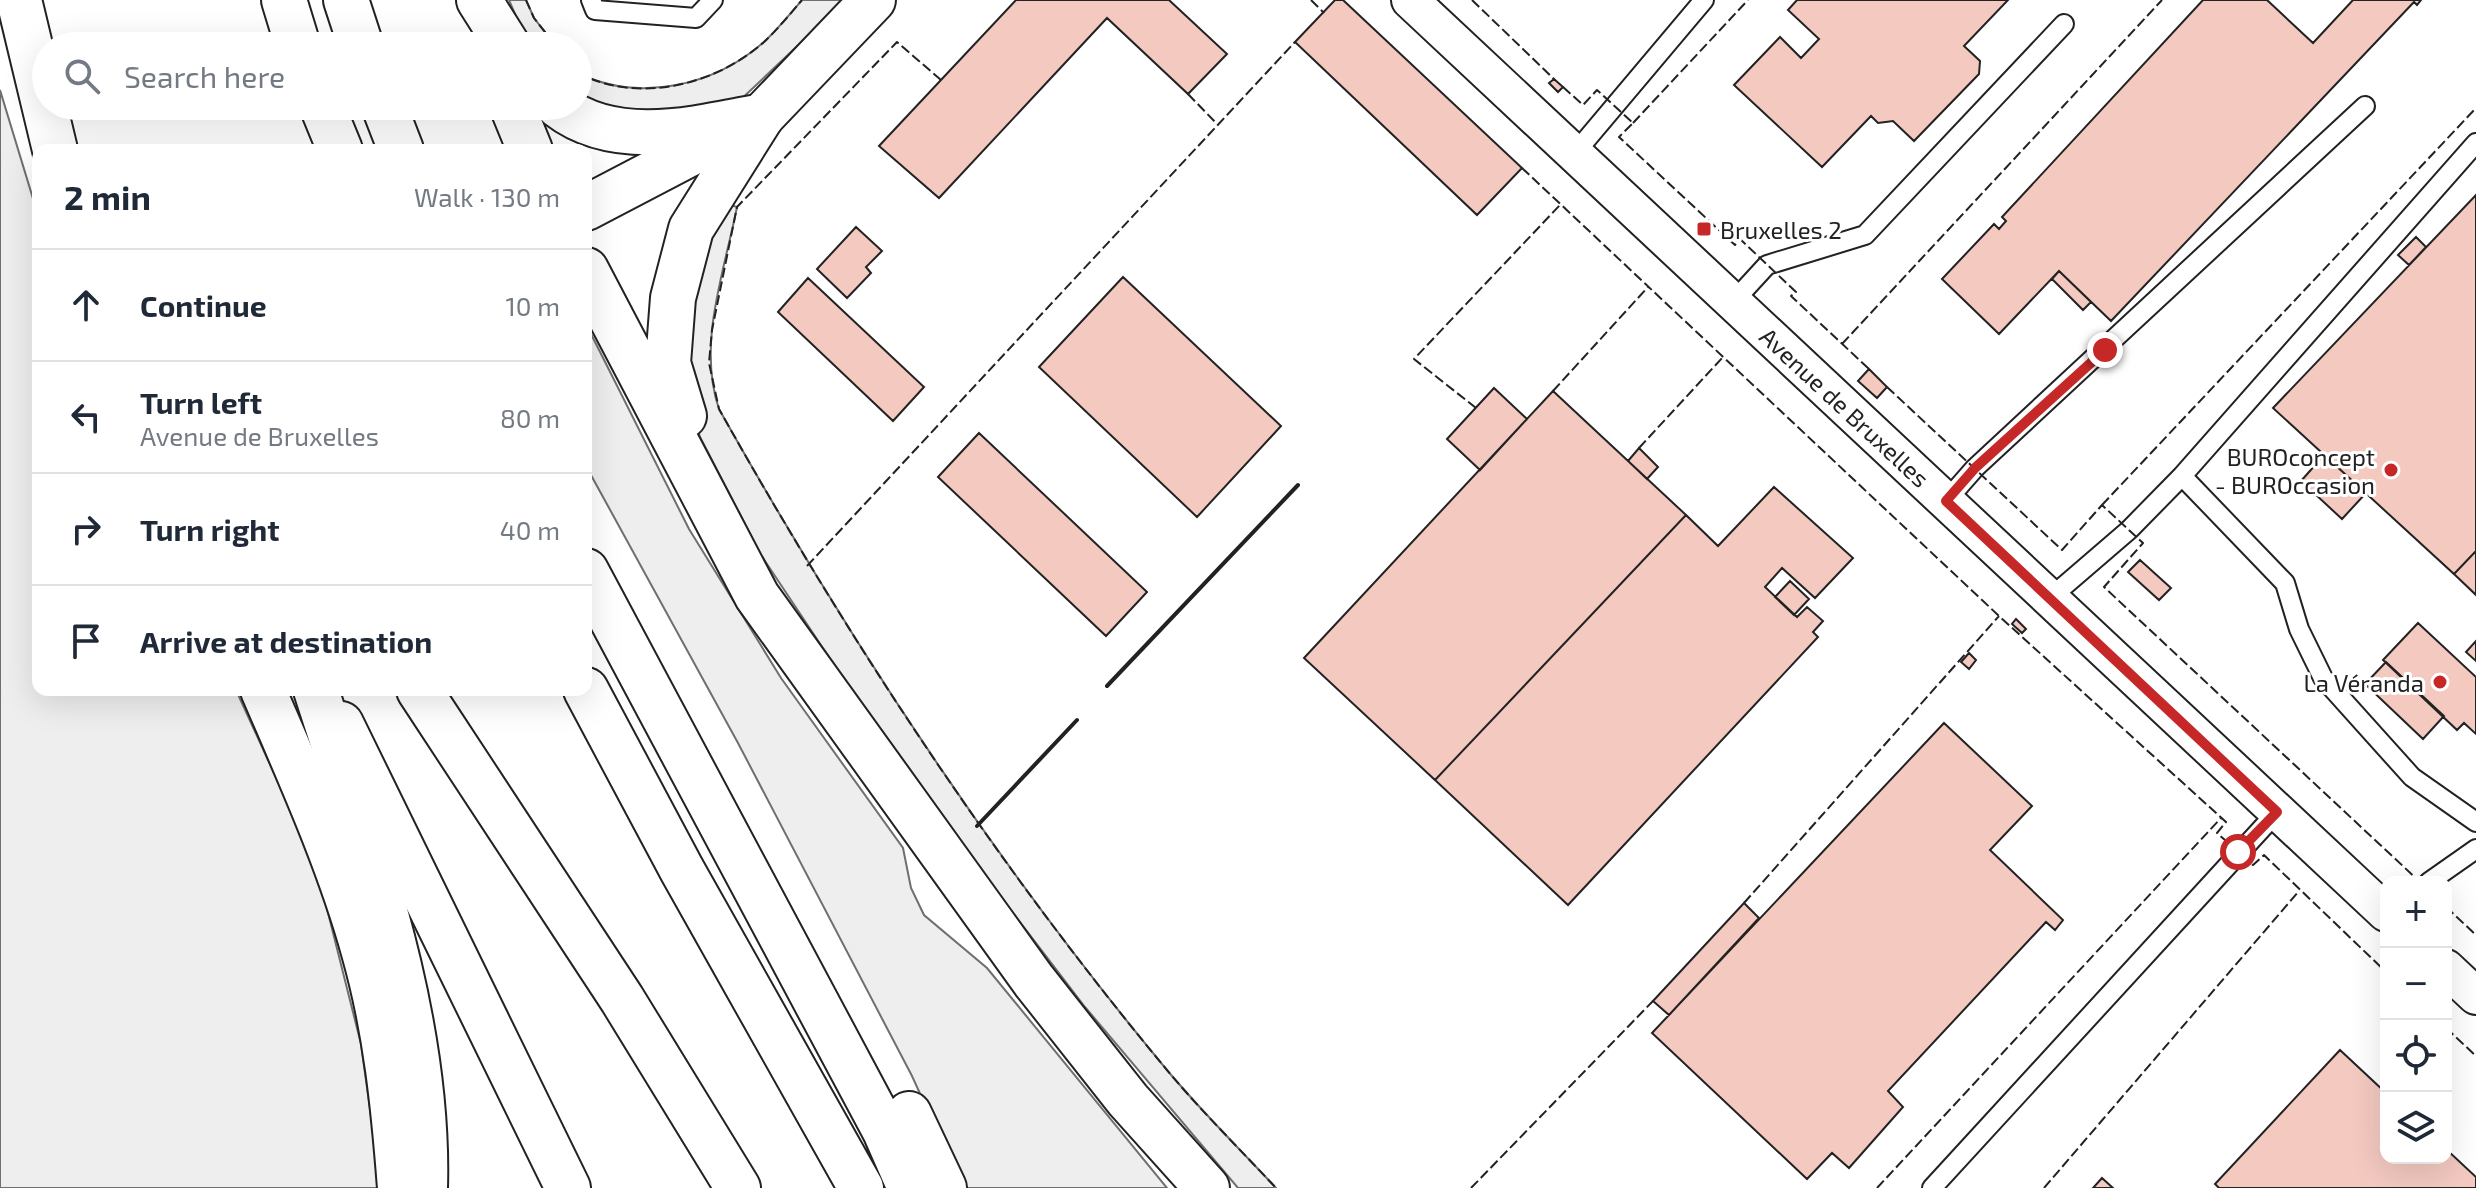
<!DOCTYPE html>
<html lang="en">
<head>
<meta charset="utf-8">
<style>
	body { margin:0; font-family:"Exo 2",sans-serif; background:#f2f2f3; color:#1f2937 }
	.controls { position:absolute; right:24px; bottom:24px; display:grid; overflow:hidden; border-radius:16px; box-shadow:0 8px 32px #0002 }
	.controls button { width:72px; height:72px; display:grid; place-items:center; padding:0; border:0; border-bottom:2px solid #e0e1e3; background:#fff; color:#1f2937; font:40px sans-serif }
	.stop { position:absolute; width:24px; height:24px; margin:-18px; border:6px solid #c62828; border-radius:50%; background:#fff }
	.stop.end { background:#c62828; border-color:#fff; box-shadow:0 2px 8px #0008 }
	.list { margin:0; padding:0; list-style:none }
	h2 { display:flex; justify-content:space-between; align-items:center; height:104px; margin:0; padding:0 32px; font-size:34px }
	h2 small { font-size:26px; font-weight:400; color:#747a83 }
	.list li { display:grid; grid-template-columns:52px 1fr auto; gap:24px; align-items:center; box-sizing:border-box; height:112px; padding:0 32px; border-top:2px solid #e0e1e3 }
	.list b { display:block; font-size:30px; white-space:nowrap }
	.list p { margin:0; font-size:26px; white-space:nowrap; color:#747a83 }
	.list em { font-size:26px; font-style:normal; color:#747a83 }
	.icon { flex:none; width:44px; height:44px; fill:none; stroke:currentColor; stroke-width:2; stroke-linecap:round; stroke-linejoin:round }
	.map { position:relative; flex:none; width:2476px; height:1188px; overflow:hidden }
	.search { position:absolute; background:#fff; box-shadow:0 8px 32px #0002; left:32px; top:32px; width:560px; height:88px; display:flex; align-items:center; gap:20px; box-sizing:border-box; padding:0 28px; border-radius:44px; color:#747a83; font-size:30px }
	.panel { position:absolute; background:#fff; box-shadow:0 8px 32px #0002; left:32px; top:144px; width:560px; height:552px; border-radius:16px }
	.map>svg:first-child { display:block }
	.green { fill:#eee; stroke:#6f6f6f; stroke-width:2 }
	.building { fill:#f3c9c0; stroke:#222; stroke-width:2 }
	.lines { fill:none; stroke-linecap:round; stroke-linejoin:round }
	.lane-casing { stroke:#222; stroke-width:22 }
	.street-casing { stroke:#222; stroke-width:40 }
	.secondary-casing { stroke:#222; stroke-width:48 }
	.primary-casing { stroke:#222; stroke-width:48 }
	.highway-casing { stroke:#222; stroke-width:48 }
	.lane { stroke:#fff; stroke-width:18 }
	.street { stroke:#fff; stroke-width:36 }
	.secondary { stroke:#fff; stroke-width:44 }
	.primary { stroke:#fff; stroke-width:44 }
	.highway { stroke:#fff; stroke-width:44 }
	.fence { stroke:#222; stroke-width:2; stroke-dasharray:10 4; stroke-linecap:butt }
	.wall { stroke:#222; stroke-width:4 }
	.route { stroke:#c62828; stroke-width:10 }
	.poi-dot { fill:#c62828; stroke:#fff; stroke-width:3 }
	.labels { text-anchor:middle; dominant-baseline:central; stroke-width:6; stroke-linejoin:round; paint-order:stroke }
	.poi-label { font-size:24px; fill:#222; stroke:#fff; text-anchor:end }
	.street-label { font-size:24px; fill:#222; stroke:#fff }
</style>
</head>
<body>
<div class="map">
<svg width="2476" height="1188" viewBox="0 0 2476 1188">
	<rect width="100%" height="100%" fill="#fff"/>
	<path class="green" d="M 509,0 L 526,0 L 534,18 L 556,46 L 534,46 L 521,28 Z
		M 802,0 L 846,0 L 736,104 L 637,118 L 578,96 L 578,73 C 639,103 714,86 764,42 C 778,29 790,14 802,0 Z
		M 0,90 L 38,215 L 38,690 L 236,690 L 316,865 L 361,1044 L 381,1188 L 0,1188 Z
		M 721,202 L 737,207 C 724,273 697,344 719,409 C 848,639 993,860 1162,1064 C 1197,1107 1238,1147 1276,1188 L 1238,1188 L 1085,1007 L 906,773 L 761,555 L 700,437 L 685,391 L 681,347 Z
		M 586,324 L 689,529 L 781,678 L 903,848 L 911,888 L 924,915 L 987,968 L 1167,1188 L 963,1188 L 912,1076 L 738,743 L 586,466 Z"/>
	<path class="building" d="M 1016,0 L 1169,0 L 1227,54 L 1188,94 L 1107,18 L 939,198 L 879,146 Z
		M 1335,0 L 1343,0 L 1522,168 L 1477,215 L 1295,42 Z
		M 1797,0 L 2008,0 L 1964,46 L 1980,61 L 1979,74 L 1914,141 L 1893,121 L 1878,123 L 1871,116 L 1822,167 L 1734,85 L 1780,37 L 1801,58 L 1819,39 L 1788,10 Z
		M 2203,0 L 2267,0 L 2313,43 L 2353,0 L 2421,0 L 2417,5 L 2414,2 L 2111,321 L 2059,271 L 1999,334 L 1942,279 L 1994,224 L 1999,229 L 2006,221 L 2002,217 Z
		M 1554,79 L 1563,87 L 1558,92 L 1549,83 Z
		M 2476,195 L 2476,551 L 2454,574 L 2273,408 Z
		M 856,227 L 882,251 L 866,267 L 871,273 L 847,298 L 817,269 Z
		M 2416,237 L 2426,247 L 2409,265 L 2398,255 Z
		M 2059,271 L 2091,302 L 2083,310 L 2052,279 Z
		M 1123,277 L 1281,426 L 1197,517 L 1039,367 Z
		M 808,278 L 924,387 L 893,421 L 778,312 Z
		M 1869,369 L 1887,387 L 1877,398 L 1858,381 Z
		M 1494,388 L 1527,419 L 1480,470 L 1447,439 Z
		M 1553,391 L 1686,515 L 1435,780 L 1304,658 Z
		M 979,433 L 1147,592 L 1106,636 L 938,477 Z
		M 1639,448 L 1658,467 L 1647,479 L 1628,461 Z
		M 2324,455 L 2366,493 L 2342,519 L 2301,481 Z
		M 1774,487 L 1853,558 L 1815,598 L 1782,568 L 1765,587 L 1797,617 L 1807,607 L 1823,621 L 1813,632 L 1818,637 L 1568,905 L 1435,780 L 1686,515 L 1718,546 Z
		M 2476,551 L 2476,595 L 2454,574 Z
		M 2140,560 L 2171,588 L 2159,600 L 2128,572 Z
		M 1790,581 L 1809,599 L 1794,615 L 1775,597 Z
		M 2016,619 L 2026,629 L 2022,633 L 2012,624 Z
		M 2418,623 L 2476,677 L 2476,734 L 2464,723 L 2457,730 L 2383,660 Z
		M 2476,641 L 2476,661 L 2466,652 Z
		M 1969,653 L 1976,660 L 1969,669 L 1961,662 Z
		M 2386,662 L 2444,716 L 2423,739 L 2365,684 Z
		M 1944,723 L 2032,806 L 1990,850 L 2063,920 L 2055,930 L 2046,922 L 1888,1091 L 1903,1107 L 1849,1168 L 1832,1153 L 1807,1179 L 1652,1033 Z
		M 1744,903 L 1759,918 L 1669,1015 L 1653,1001 Z
		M 2340,1050 L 2386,1093 L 2386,1158 L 2446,1158 L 2446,1149 L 2476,1177 L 2476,1188 L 2219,1188 L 2215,1184 Z
		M 2102,1178 L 2113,1188 L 2093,1188 Z"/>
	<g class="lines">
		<g class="lane-casing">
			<path id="lane" d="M 591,0 L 595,10 L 696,18 L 713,0
				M 1575,153 L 1704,0
				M 1733,302 L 1767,265 L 1865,235 L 2064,24
				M 2182,476 L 2285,583 L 2299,629 L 2323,678 L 2412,777 L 2476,822
				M 1946,501 L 1975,468 L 2365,106
				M 2050,598 L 2129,530 L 2182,476 L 2476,143
				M 2429,882 L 2476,849
				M 1932,1188 L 2277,812"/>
		</g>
		<g class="street-casing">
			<path id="street" d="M 1410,0 L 2386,913
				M 2446,968 L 2476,996"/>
		</g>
		<g class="secondary-casing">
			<path id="secondary" d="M 586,208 L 762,116 L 873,0
				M 341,724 L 568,1188"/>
		</g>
		<g class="primary-casing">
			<path id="primary" d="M 479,0 L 508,46
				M 512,106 L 530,150
				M 559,106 C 616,150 698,128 762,116
				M 586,270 L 757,596 L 1034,981 L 1128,1100 L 1207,1188
				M 684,416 L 668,363 L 673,298 L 691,229 L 762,116
				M 316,690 C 367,850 430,1019 425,1188"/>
		</g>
		<g class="highway-casing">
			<path id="highway" d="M 19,0 L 55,150
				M 284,0 L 298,46
				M 346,0 L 361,46
				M 322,106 L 340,150
				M 384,106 L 401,150
				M 586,571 L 885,1131 L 910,1188
				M 263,690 C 300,776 339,862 364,952 C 386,1029 394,1109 400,1188
				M 419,690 L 622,999 L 738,1188
				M 586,690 L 682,870 L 861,1188
				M 909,1114 L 944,1188"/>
		</g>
		<use href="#lane" class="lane"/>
		<use href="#street" class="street"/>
		<use href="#secondary" class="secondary"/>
		<use href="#primary" class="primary"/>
		<use href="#highway" class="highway"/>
		<path class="fence" d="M 526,0 L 534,18 L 556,46
			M 1311,0 L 1324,13
			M 1472,0 L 1554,79
			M 578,73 C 638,104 714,86 764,42 C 778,29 790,14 802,0
			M 941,80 L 897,42 L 737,207 L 712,330 L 709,363 L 719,409 C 848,639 993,860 1162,1064 C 1197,1107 1238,1147 1276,1188
			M 1563,87 L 1583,105 L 1597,90 L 1633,123 L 1619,137 L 1735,245 L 1740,239 L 1796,292 L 1791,296 L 1869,369
			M 1188,94 L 1218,125
			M 1633,123 L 1748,0
			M 1522,168 L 1999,616 L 2226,822 L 2217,833 L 2253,865 L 2264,855 L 2386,972
			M 1842,344 L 2162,0
			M 1887,387 L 2062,550 L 2102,505 L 2143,543 L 2104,587 L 2420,882
			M 1553,391 L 1648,287
			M 1476,408 L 1414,359 L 1560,205
			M 1639,448 L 1723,357
			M 2102,505 L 2476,108
			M 807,566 L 1295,42
			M 1744,903 L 1999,616
			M 2446,907 L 2476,935
			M 2446,1028 L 2476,1056
			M 1471,1188 L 1653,1001
			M 1877,1188 L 2221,818
			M 2044,1188 L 2299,891"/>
		<path class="wall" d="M 1107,686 L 1298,485
			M 977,826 L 1077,720"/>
	</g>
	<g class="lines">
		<path class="route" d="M 2105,350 L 1975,468 L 1946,501 L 2277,812 L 2238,852"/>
	</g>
	<g class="poi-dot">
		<rect x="1696" y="221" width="16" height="16" rx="4"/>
		<circle cx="2391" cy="470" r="8"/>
		<circle cx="2440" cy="682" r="8"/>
	</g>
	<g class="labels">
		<g class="poi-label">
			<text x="1720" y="229" text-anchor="start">Bruxelles 2</text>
			<text x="2375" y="456">BUROconcept<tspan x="2375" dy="28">- BUROccasion</tspan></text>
			<text x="2424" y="682">La Véranda</text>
		</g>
		<g class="street-label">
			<text transform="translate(1845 407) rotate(43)">Avenue de Bruxelles</text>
		</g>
	</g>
</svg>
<div class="controls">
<button>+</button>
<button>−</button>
<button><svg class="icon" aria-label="locate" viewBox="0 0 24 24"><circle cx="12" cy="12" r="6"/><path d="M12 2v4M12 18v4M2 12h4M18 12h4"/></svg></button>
<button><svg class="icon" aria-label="layers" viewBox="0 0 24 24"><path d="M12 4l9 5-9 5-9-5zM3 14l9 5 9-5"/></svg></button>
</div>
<div class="stop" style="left:2238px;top:852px"></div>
<div class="stop end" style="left:2105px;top:350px"></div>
<div class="search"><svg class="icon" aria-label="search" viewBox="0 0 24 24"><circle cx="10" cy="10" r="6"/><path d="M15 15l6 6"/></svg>Search here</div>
<section class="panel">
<h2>2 min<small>Walk · 130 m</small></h2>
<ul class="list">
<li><svg class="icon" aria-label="ahead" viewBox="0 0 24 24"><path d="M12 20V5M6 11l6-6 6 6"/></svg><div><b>Continue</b></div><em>10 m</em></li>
<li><svg class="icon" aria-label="left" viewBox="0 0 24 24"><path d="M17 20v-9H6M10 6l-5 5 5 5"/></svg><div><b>Turn left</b><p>Avenue de Bruxelles</p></div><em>80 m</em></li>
<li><svg class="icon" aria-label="right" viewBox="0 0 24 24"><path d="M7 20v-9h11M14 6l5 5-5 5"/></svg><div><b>Turn right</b></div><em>40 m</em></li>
<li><svg class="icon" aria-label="arrive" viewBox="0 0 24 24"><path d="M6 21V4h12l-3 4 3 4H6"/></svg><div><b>Arrive at destination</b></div></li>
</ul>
</section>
</div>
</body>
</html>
